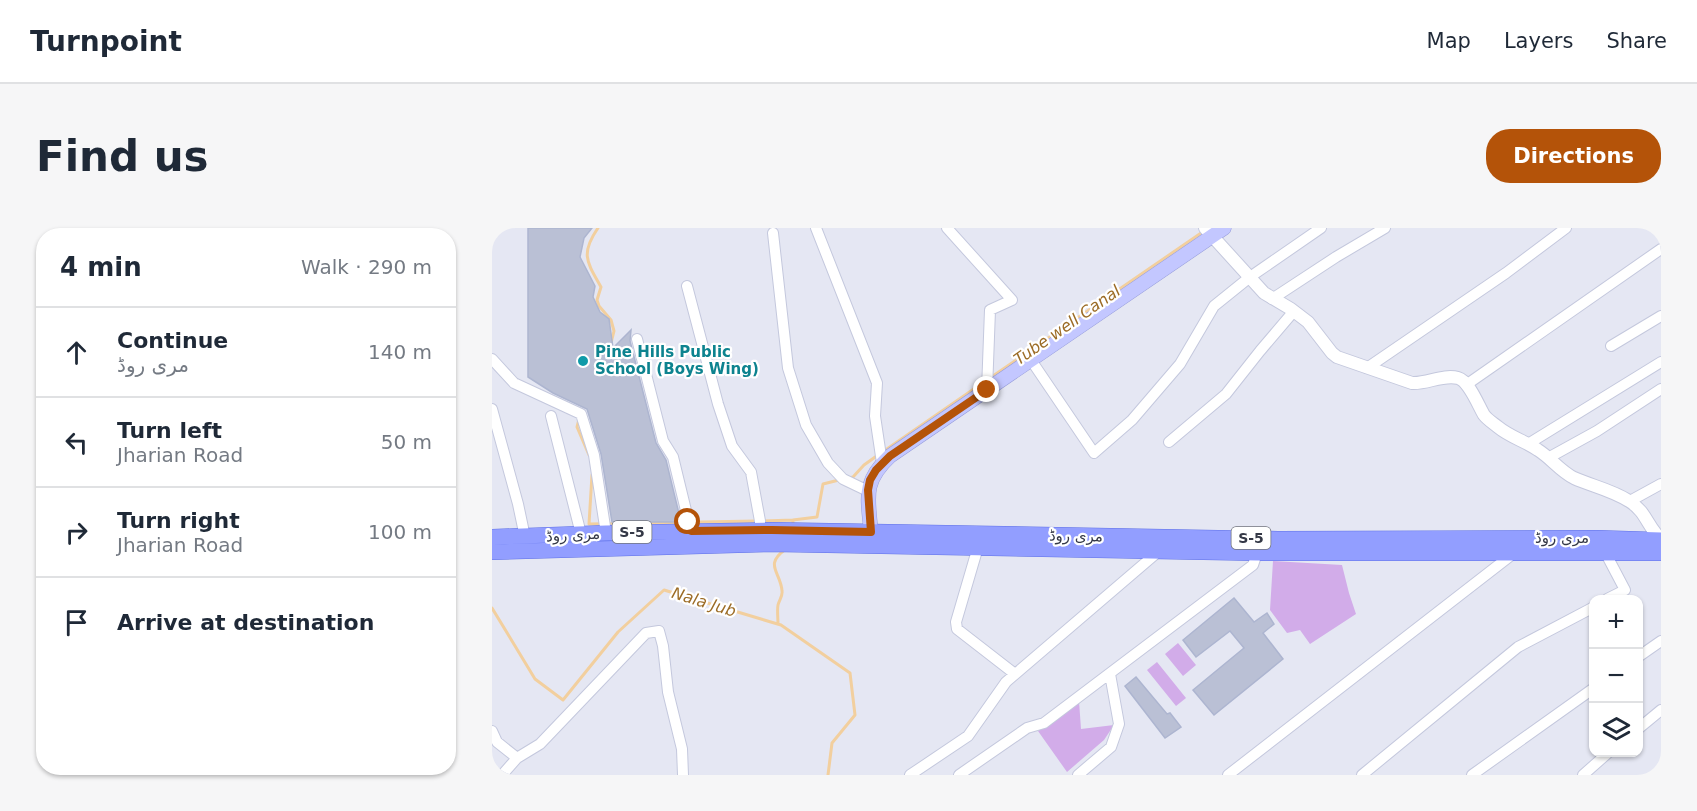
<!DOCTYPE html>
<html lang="en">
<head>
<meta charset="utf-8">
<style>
	body { margin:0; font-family:"DejaVu Sans","Noto Sans Arabic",sans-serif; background:#f6f6f7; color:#1f2937 }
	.controls { position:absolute; right:18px; bottom:18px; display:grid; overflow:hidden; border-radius:12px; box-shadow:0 2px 4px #0004 }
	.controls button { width:54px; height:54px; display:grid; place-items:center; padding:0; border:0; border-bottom:2px solid #e0e1e3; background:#fff; color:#1f2937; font:30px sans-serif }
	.stop { position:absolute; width:18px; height:18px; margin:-14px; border:4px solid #b45309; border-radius:50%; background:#fff }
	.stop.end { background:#b45309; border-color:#fff; box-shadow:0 2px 6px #0008 }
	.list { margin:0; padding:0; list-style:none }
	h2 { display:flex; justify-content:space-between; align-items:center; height:78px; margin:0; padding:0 24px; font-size:26px }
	h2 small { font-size:20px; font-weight:400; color:#747a83 }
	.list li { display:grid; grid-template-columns:39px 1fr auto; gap:18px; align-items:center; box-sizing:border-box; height:90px; padding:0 24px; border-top:2px solid #e0e1e3 }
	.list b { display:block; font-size:22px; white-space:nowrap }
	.list p { margin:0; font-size:20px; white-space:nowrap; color:#747a83 }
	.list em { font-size:20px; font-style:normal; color:#747a83 }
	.icon { flex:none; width:33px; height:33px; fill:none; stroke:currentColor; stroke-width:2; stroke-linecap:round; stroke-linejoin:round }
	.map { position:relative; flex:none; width:1169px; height:547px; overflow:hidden; border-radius:24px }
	header { display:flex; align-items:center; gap:36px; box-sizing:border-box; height:84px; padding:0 30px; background:#fff; border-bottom:2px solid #e0e1e3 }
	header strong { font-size:28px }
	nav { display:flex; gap:33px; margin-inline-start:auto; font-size:21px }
	.intro { display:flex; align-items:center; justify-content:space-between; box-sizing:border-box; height:144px; padding:0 36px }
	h1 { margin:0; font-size:42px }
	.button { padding:15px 27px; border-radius:24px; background:#b45309; color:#fff; font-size:21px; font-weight:700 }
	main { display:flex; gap:36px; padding:0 36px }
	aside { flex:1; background:#fff; border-radius:24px; box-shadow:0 2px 4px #0004 }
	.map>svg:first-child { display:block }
	.green { fill:#d2ace9 }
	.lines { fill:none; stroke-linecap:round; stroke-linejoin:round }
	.stream { stroke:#f2cf9e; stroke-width:3 }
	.building { fill:#bac0d5; stroke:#adb5d0; stroke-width:1.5 }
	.minor-casing { stroke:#c4c8dd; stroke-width:12 }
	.tertiary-casing { stroke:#c4c8dd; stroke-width:14 }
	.secondary-casing { stroke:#979ddb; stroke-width:15 }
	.primary-casing { stroke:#5e70e7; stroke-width:16 }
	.minor { stroke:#fff; stroke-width:10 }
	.tertiary { stroke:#fff; stroke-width:12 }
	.secondary { stroke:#c3c7ff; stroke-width:14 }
	.primary { stroke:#929eff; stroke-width:15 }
	.route { stroke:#b45309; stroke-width:8 }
	.culture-dot { fill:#0f9aa8; stroke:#fff; stroke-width:2 }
	.labels { text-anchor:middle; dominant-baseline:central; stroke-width:4.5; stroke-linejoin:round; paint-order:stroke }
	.shield { fill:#fff; stroke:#71747e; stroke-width:1.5 }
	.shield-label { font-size:14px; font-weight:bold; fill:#343846 }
	.culture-label { font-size:15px; font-weight:bold; fill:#0d838f; stroke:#fff; text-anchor:start }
	.street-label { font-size:15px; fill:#343846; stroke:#fff }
	.water-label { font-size:16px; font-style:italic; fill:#9c6c26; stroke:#fff }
</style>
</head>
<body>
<header>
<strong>Turnpoint</strong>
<nav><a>Map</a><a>Layers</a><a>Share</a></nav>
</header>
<div class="intro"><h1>Find us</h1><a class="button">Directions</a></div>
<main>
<aside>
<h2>4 min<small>Walk · 290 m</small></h2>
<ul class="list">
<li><svg class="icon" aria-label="ahead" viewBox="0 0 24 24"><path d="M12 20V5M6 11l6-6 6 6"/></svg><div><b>Continue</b><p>مری روڈ</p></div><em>140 m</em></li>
<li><svg class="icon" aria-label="left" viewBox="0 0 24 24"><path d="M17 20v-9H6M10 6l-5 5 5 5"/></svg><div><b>Turn left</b><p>Jharian Road</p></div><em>50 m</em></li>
<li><svg class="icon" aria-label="right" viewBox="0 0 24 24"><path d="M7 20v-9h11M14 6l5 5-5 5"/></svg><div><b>Turn right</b><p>Jharian Road</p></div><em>100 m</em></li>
<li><svg class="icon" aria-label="arrive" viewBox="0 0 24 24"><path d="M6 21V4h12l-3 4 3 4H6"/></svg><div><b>Arrive at destination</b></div></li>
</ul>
</aside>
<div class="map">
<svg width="1169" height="547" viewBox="0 0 1169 547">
	<rect width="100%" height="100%" fill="#e5e7f3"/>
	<path class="green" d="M 781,333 L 850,337 L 857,365 L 864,386 L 818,416 L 808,402 L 795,405 L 778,382 Z
		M 686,415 L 704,437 L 691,448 L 673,426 Z
		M 665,434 L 694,470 L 684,478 L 655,442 Z
		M 587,473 L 589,501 L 622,497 L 612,512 L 575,544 L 546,503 L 560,495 Z"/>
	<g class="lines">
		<path class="stream" d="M 106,0 C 88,26 95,34 109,59 L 105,72 L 107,78 L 119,92 L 122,103 L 119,115
			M 498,150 L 712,3
			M 87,191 L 85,199 L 97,227
			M 392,223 L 492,154
			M 100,247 L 97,296 L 264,293
			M 357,250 L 361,249 L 372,237 L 386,227
			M 301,292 L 325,289 L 331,256 L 347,252
			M 271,293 L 301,292 L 301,297
			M 0,380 L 43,451 L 71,472 L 126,404 L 172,362 L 289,397 L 358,445 L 363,487 L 340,515 L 336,547
			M 286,396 C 286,390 285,382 286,377 C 287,372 291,368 290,363 C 289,344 271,337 294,321"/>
	</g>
	<path class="building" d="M 36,0 L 100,0 L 92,10 L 88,29 L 103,58 L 101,69 L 108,84 L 117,91 L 121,120 L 139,102 L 138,113 L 164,215 L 174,232 L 189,294 L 120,294 L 109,226 L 95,181 L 61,165 L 36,149 Z
		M 742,370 L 762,394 L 775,385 L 782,396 L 771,405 L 791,431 L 722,487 L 701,462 L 752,420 L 738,403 L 704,429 L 691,412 Z
		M 644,449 L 675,486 L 678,485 L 689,499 L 673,510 L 633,458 Z"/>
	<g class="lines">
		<g class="minor-casing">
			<path id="minor" d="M 324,0 L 385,155 L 383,188 L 390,235
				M 455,0 L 520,72 L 498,82 L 495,162
				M 281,5 L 296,140 L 314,197 L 336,235 L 351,251 L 376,263
				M 195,58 L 226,176 L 240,218 L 259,244 L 268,293 L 268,302
				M 780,71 L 844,29 L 893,0
				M 145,111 L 171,213 L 181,229 L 199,303
				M 1119,118 L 1169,88
				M 0,131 L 22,155 L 89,186 L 102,227 L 114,305
				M 539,132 L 602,225 L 640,192 L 688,136 L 722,78 L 758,49 L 829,0
				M 875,140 L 1014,45 L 1074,0
				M 974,157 L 1169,21
				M 0,181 L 26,276 L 33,309
				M 59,188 L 89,306
				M 677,214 L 734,166 L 768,123 L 802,83
				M 1036,216 L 1169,134
				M 1056,230 L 1105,203 L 1169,161
				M 1138,273 L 1169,256
				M 486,319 L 464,394 L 465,401 L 523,446
				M 1113,324 L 1133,362 L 1115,371
				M 1146,429 L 1169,413
				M 1146,501 L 1169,482
				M 0,503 L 5,514 L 25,530
				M 10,547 L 25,530 L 48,516 L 154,405 L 167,403 L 171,418 L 176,464 L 190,521 L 191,547
				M 418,547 L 476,508 L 514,454 L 667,323
				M 467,547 L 535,500 L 552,495 L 761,337 L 765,325
				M 586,547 L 619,519 L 627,496 L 618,446
				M 736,547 L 1022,325
				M 870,547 L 1026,419 L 1102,379
				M 980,547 L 1102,460
				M 1091,547 L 1117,524"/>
		</g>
		<g class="tertiary-casing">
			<path id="tertiary" d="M 713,0 L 772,65 L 799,81 L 816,94 L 840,125 L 845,129 L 920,155 C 935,156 951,146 966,150 C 977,153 986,177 992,187 C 996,192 1001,195 1006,199 C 1018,209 1033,213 1046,222 C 1059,230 1068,243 1082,250 C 1100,258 1120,262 1137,273 C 1155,284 1155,299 1169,311"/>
		</g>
		<g class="secondary-casing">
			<path id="secondary" d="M 379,304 C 376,270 370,254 398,228 L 732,0"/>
		</g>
		<g class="primary-casing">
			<path id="primary" d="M 0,309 L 114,305 L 280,302 L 786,311 L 1105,310 L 1169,312
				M 0,324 L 281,316 L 765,325 L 1169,325"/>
		</g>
		<use href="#minor" class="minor"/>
		<use href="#tertiary" class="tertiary"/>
		<use href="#secondary" class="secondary"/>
		<use href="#primary" class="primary"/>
	</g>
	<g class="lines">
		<path class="route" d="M 196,294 L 199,303 L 280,302 L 379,304 L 376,262 L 378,252 L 384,242 L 398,228 L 495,162"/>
	</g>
	<circle class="culture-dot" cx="91" cy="133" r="6"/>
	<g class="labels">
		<g class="shield">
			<rect x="120.5" y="293" width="39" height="22" rx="4.5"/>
			<rect x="739.5" y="299" width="39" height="22" rx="4.5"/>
		</g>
		<g class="shield-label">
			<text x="140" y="304">S-5</text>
			<text x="759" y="310">S-5</text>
		</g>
		<g class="culture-label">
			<text x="103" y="124">Pine Hills Public<tspan x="103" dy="17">School (Boys Wing)</tspan></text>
		</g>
		<g class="street-label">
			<text transform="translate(81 307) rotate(-3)">مری روڈ</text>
			<text transform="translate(584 308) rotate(1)">مری روڈ</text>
			<text x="1070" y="310">مری روڈ</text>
		</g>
		<g class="water-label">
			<text transform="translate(575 97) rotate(-35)">Tube well Canal</text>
			<text transform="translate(212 374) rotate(17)">Nala Jub</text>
		</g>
	</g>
</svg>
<div class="controls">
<button>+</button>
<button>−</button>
<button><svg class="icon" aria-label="layers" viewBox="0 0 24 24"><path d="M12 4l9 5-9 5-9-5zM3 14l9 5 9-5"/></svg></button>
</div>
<div class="stop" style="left:196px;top:294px"></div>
<div class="stop end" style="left:495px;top:162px"></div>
</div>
</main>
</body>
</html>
